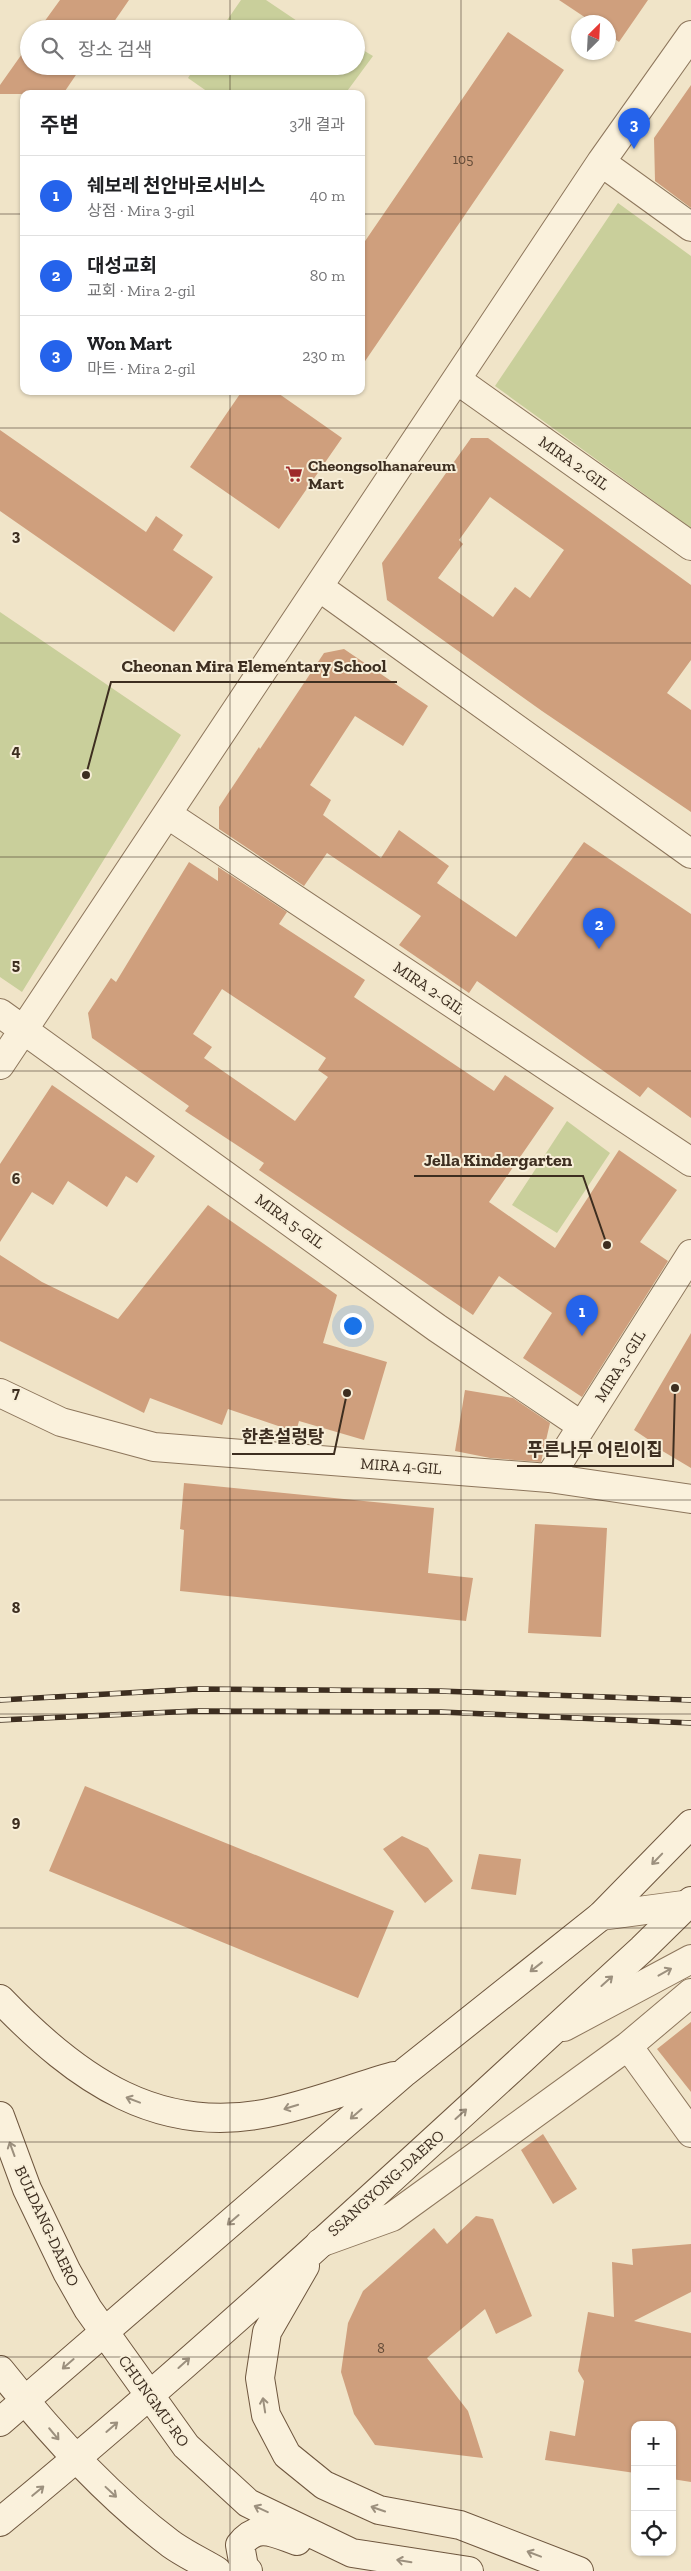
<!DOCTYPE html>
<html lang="ko">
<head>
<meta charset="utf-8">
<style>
	body { margin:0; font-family:"Zilla Slab","Noto Sans KR",serif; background:#f6f6f6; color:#202124 }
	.controls { position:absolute; right:15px; bottom:15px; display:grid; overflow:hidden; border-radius:10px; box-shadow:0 1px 4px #0004 }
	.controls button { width:45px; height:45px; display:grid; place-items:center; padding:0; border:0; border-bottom:1px solid #e0e0e0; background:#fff; color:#202124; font:25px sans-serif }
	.compass { position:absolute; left:571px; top:15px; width:45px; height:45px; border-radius:50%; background:#fff; box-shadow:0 1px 4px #0004; rotate:24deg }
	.you { position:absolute; left:352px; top:1325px; width:18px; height:18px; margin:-12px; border:4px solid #fff; border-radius:50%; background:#1a73e8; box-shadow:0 0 0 8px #1a73e833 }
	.badge { display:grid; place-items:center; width:32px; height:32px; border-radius:50%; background:#2563eb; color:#fff; font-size:16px; font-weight:700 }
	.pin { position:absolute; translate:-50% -41px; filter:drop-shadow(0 1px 2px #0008) }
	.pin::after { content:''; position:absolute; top:26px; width:18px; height:15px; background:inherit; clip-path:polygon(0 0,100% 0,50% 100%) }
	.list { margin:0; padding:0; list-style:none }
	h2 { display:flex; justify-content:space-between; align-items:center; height:65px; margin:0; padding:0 20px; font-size:21px }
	h2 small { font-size:16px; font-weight:400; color:#757577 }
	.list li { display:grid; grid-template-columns:32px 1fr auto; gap:15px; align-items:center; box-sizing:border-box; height:80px; padding:0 20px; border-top:1px solid #e0e0e0 }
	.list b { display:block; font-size:19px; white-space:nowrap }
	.list p { margin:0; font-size:16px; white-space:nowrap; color:#757577 }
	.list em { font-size:16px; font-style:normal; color:#757577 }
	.icon { flex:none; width:28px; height:28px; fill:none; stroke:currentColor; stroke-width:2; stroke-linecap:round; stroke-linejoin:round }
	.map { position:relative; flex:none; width:691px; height:2571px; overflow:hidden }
	.search { position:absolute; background:#fff; box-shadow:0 1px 4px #0004; left:20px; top:20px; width:345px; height:55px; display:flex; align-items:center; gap:12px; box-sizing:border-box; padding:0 18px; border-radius:28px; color:#757577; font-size:19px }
	.panel { position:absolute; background:#fff; box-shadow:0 1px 4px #0004; left:20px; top:90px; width:345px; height:305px; border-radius:10px }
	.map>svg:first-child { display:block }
	.green { fill:#c9cf9b }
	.building { fill:#cf9f7d; fill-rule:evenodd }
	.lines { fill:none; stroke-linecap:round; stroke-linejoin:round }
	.minor-casing { stroke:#8d765c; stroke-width:30 }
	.tertiary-casing { stroke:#8d765c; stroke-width:30 }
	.secondary-casing { stroke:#6f573f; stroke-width:30 }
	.minor { stroke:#faf1dc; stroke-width:28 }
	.tertiary { stroke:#faf1dc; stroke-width:28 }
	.secondary { stroke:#faf1dc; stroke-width:28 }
	.rail-casing { stroke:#3d2e20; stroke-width:5.5 }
	.rail { stroke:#f7eed8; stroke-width:4; stroke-dasharray:11; stroke-linecap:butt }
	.oneway { stroke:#9c907e }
	.grid { fill:none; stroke:#3d2e20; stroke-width:1; stroke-opacity:0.55 }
	.labels { text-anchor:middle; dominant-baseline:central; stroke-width:4; stroke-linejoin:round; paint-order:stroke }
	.number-label { font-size:14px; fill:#624a37 }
	.street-label { font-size:16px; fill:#3d2e20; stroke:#f7eed8 }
	.poi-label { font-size:16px; font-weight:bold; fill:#3d2e20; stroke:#f7eed8; text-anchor:start }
	.grid-label { font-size:16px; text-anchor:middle; font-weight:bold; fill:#3d2e20; stroke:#f7eed8; stroke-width:4; stroke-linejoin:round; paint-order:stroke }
	.leader { fill:none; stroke:#3d2e20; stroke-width:2 }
	.callout-dot { fill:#3d2e20; stroke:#f7eed8; stroke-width:2 }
	.callout-label { font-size:18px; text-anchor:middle; font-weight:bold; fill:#3d2e20; stroke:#f7eed8; stroke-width:4; stroke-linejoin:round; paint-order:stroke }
</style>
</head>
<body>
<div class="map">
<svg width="691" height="2571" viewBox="0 0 691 2571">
	<rect width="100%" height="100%" fill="#f0e4c8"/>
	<path class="green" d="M 241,0 L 266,0 L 309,29 L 221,29 Z
		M 356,46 L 373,56 L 345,94 L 207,94 L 208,92 L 188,78 L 196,66 L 356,66 Z
		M 618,203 L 691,256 L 691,528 L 495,386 Z
		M 0,612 L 181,735 L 22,992 L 0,977 Z
		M 567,1121 L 610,1153 L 557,1233 L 512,1205 Z"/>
	<path class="building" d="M 60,0 L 129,0 L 109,29 L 39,29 Z
		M 559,0 L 648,0 L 619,42 L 608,34 L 608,22 L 592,22 Z
		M 508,32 L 564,70 L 361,367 L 361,247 Z
		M 29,44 L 29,66 L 82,66 L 63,94 L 0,94 L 0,85 Z
		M 691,85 L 691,208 L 655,181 L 654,138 Z
		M 242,391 L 275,391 L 342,438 L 279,529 L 190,467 Z
		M 0,430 L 146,532 L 156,516 L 183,535 L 173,550 L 213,577 L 174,632 L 0,511 Z
		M 471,438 L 488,438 L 691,585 L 691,660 L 667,693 L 691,710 L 691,812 L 542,711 L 387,600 L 382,563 ZM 490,497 L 564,550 L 530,598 L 515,587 L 493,617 L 438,578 L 463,544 L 459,540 Z
		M 344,649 L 428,706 L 403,746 L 355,716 L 310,785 L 331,800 L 323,815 L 381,858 L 399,830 L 449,866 L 437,883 L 516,937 L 584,842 L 691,914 L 691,1118 L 648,1087 L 640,1097 L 477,981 L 469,993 L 399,945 L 421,916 L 327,853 L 304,886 L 219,829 L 219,807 L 259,747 L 260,749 L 324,653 Z
		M 189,862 L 218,881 L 218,867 L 287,912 L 279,924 L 365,980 L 354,997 L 494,1091 L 505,1075 L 554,1108 L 489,1202 L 555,1248 L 619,1150 L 677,1190 L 640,1242 L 668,1261 L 582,1397 L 523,1358 L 552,1313 L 499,1276 L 473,1315 L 259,1170 L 264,1163 L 185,1111 L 189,1106 L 92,1038 L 88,1013 L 111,978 L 116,982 ZM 222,989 L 326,1058 L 318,1070 L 328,1077 L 295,1121 L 204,1058 L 212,1047 L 193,1034 Z
		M 52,1085 L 155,1156 L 137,1183 L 126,1176 L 107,1207 L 68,1181 L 53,1205 L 32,1192 L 0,1242 L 0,1164 Z
		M 208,1205 L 337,1295 L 323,1343 L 387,1362 L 364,1440 L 299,1421 L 296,1432 L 228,1409 L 222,1425 L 150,1398 L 144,1413 L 0,1341 L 0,1255 L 42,1282 L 118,1319 Z
		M 691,1333 L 691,1468 L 654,1446 L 655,1444 L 634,1430 Z
		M 465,1390 L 513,1398 L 550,1423 L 541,1462 L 490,1458 L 455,1451 Z
		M 184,1483 L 434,1508 L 428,1573 L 473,1578 L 466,1621 L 180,1591 L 184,1530 L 180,1529 Z
		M 535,1524 L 607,1528 L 601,1637 L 528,1633 Z
		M 85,1786 L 394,1911 L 358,1998 L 49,1871 Z
		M 402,1836 L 428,1848 L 453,1881 L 425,1903 L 383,1849 Z
		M 479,1854 L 521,1859 L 516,1895 L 471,1889 Z
		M 691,2022 L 691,2092 L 657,2049 Z
		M 543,2134 L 577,2189 L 553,2204 L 521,2150 Z
		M 476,2216 L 493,2219 L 532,2316 L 496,2334 L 485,2309 L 427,2358 L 468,2411 L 483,2458 L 375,2445 L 354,2414 L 341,2372 L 348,2323 L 363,2291 L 434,2228 L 447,2244 Z
		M 691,2244 L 691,2292 L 634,2321 L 691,2333 L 691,2482 L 672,2479 L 672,2425 L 635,2425 L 635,2473 L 545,2460 L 550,2431 L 575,2436 L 584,2381 L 578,2371 L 588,2312 L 614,2317 L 612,2262 L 633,2265 L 632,2249 Z"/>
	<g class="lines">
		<g class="minor-casing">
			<path id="minor" d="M 601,162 L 691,227
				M 457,380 L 691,546
				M 319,587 L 691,854
				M 167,814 L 691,1162
				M 0,1013 L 437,1328 L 582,1426
				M 0,1065 L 601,162 L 691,35
				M 0,1393 L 61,1422 L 154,1447 L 549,1478 L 691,1499
				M 549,1478 L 691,1254
				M 628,2046 L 691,2133
				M 320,2243 L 392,2217 L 628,2046 L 691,1993"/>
		</g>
		<g class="tertiary-casing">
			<path id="tertiary" d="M 601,1916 L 691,1904
				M 564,2027 L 691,1959"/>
		</g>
		<g class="secondary-casing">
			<path id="secondary" d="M 0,1999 C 77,2079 160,2139 277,2111 C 317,2102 355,2087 394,2076
				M 0,2116 L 27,2189 L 67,2272 L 88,2309 L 186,2446 L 248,2503 L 352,2553 L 469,2571
				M 305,2266 L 267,2332 L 260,2378 L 266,2415 L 287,2455 L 324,2485 L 379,2510 L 460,2525 L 579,2571
				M 0,2370 C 50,2433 106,2495 171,2544 C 185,2554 202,2562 217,2571
				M 0,2422 L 405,2072 L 601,1916 L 691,1824
				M 0,2522 C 221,2340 431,2142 642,1949 L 691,1901
				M 248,2571 L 244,2567 L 240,2545 C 257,2522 274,2533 297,2541"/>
		</g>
		<use href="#minor" class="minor"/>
		<use href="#tertiary" class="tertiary"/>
		<use href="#secondary" class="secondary"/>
		<g class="rail-casing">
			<path id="rail" d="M 0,1700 L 197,1689 L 439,1691 L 691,1700
				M 0,1720 L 196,1711 L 441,1712 L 691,1723"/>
		</g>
		<use href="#rail" class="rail"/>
	</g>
	<defs><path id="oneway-shaft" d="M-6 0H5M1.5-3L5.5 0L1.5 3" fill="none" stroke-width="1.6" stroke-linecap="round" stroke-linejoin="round" transform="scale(1.25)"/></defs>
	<g class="oneway">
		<use href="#oneway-shaft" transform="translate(657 1859) rotate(134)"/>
		<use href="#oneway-shaft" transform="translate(536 1967) rotate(142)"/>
		<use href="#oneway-shaft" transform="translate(665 1972) rotate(-29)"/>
		<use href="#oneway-shaft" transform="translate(607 1981) rotate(-42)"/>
		<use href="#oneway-shaft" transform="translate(133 2100) rotate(-159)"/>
		<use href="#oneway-shaft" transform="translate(291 2107) rotate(163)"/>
		<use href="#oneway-shaft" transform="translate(356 2114) rotate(139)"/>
		<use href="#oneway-shaft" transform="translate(461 2114) rotate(-42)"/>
		<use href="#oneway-shaft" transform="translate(12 2149) rotate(-110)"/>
		<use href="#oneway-shaft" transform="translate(233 2220) rotate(139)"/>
		<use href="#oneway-shaft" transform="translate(184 2363) rotate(-42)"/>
		<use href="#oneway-shaft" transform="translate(68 2364) rotate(139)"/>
		<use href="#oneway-shaft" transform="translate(264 2405) rotate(-99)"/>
		<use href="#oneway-shaft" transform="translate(112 2427) rotate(-41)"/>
		<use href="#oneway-shaft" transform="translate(54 2434) rotate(50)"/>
		<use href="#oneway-shaft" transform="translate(38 2491) rotate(-40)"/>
		<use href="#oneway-shaft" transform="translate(111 2492) rotate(43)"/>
		<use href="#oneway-shaft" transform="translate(261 2509) rotate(-155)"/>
		<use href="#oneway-shaft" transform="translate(378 2509) rotate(-161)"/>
		<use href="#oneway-shaft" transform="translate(534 2554) rotate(-159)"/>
		<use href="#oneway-shaft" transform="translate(404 2561) rotate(-171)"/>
	</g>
	<path class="grid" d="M 230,0 L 230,29M 461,0 L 461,2571M 230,66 L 230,94M 0,214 L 24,214M 361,214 L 691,214M 230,391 L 230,2571M 0,428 L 691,428M 0,643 L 691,643M 0,857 L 691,857M 0,1071 L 691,1071M 0,1286 L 691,1286M 0,1500 L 691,1500M 0,1714 L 691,1714M 0,1928 L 691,1928M 0,2142 L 691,2142M 0,2357 L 691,2357"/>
	<defs>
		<g id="supermarket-bare" transform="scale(1.35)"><path d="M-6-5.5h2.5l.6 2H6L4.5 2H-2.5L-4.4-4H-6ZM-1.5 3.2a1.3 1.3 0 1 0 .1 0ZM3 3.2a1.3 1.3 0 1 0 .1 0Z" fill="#9e2a2b" stroke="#f7eed8" stroke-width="2.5" paint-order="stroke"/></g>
	</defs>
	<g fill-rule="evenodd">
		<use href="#supermarket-bare" x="294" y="474"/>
	</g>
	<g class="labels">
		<g class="number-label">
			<text x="463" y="159">105</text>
			<text x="381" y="2348">8</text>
		</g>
		<g class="street-label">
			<text transform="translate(574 463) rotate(35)">MIRA 2-GIL</text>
			<text transform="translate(429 988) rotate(34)">MIRA 2-GIL</text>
			<text transform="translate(290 1221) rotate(36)">MIRA 5-GIL</text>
			<text transform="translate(620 1366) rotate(-58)">MIRA 3-GIL</text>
			<text transform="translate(401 1466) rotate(4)">MIRA 4-GIL</text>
			<text transform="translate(386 2183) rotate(-42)">SSANGYONG-DAERO</text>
			<text transform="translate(47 2226) rotate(65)">BULDANG-DAERO</text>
			<text transform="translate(154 2401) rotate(54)">CHUNGMU-RO</text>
		</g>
		<g class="poi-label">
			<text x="308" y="465">Cheongsolhanareum<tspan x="308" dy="18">Mart</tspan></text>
		</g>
	</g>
	<g class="grid-label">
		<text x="16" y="541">3</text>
		<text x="16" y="756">4</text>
		<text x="16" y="970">5</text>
		<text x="16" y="1184">6</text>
		<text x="16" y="1398">7</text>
		<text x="16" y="1613">8</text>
		<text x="16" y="1827">9</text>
	</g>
	<path class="leader" d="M86 775L111 682H397M607 1245L583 1176H414M347 1393L334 1454H232M675 1388L673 1466H517"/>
	<g class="callout-dot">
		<circle cx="86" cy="775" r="5"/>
		<circle cx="607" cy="1245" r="5"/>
		<circle cx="347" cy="1393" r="5"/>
		<circle cx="675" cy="1388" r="5"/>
	</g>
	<g class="callout-label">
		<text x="254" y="672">Cheonan Mira Elementary School</text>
		<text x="498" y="1166">Jella Kindergarten</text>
		<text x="283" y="1443">한촌설렁탕</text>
		<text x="595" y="1456">푸른나무 어린이집</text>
	</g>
</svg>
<div class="controls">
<button>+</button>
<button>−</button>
<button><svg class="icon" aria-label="locate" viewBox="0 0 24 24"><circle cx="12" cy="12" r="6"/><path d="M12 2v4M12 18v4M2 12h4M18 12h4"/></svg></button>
</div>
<svg class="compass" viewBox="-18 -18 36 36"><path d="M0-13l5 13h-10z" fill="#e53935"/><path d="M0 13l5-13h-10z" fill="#757577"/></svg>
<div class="you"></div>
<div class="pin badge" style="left:582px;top:1336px">1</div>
<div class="pin badge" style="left:599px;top:949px">2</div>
<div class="pin badge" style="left:634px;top:149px">3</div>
<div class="search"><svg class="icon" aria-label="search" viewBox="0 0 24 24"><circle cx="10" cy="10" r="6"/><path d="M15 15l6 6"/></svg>장소 검색</div>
<section class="panel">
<h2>주변<small>3개 결과</small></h2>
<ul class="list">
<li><span class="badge">1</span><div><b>쉐보레 천안바로서비스</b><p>상점 · Mira 3-gil</p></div><em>40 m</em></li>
<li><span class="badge">2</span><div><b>대성교회</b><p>교회 · Mira 2-gil</p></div><em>80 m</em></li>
<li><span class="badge">3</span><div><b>Won Mart</b><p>마트 · Mira 2-gil</p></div><em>230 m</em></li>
</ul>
</section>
</div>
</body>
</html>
